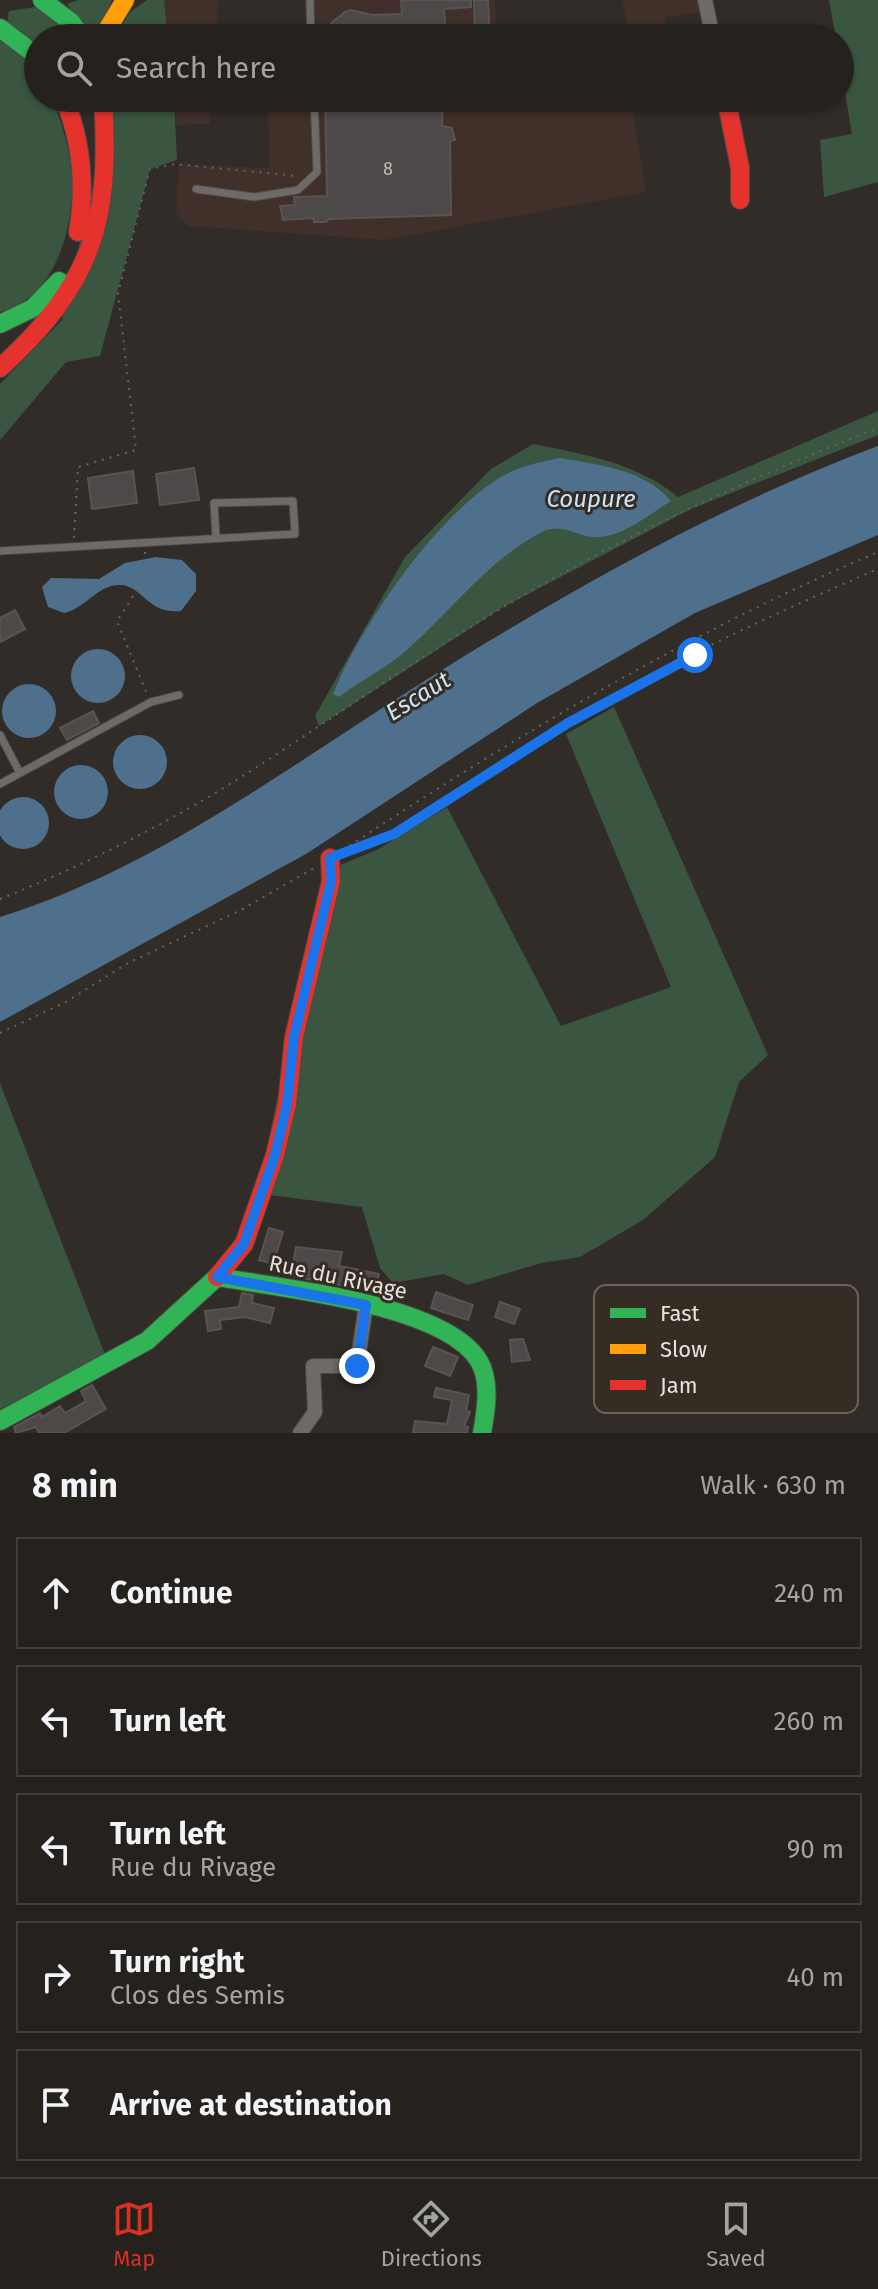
<!DOCTYPE html>
<html lang="en">
<head>
<meta charset="utf-8">
<style>
	body { margin:0; font-family:"Fira Sans",sans-serif; background:#312e2a; color:#f1f3f6 }
	.stop { position:absolute; width:24px; height:24px; margin:-18px; border:6px solid #1a73e8; border-radius:50%; background:#fff }
	.stop.end { background:#1a73e8; border-color:#fff; box-shadow:0 2px 8px #0008 }
	.list { margin:0; padding:0; list-style:none }
	h2 { display:flex; justify-content:space-between; align-items:center; height:104px; margin:0; padding:0 32px; font-size:34px }
	h2 small { font-size:26px; font-weight:400; color:#a3a3a4 }
	.list li { display:grid; grid-template-columns:52px 1fr auto; gap:24px; align-items:center; box-sizing:border-box; height:112px; margin:0 16px 16px; padding:0 16px; border:2px solid #423e3b; border-radius:0px }
	.list b { display:block; font-size:30px; white-space:nowrap }
	.list p { margin:0; font-size:26px; white-space:nowrap; color:#a3a3a4 }
	.list em { font-size:26px; font-style:normal; color:#a3a3a4 }
	.icon { flex:none; width:44px; height:44px; fill:none; stroke:currentColor; stroke-width:2; stroke-linecap:round; stroke-linejoin:round }
	.map { position:relative; flex:none; width:878px; height:1433px; overflow:hidden }
	.search { position:absolute; background:#25211d; box-shadow:0 2px 6px #0004; left:24px; right:24px; top:24px; height:88px; display:flex; align-items:center; gap:20px; box-sizing:border-box; padding:0 28px; border-radius:44px; color:#a3a3a4; font-size:30px }
	.sheet { height:744px; background:#25211d }
	nav { display:flex; justify-content:space-around; align-items:center; box-sizing:border-box; height:112px; border-top:2px solid #423e3b; background:#25211d; font-size:22px; color:#a3a3a4 }
	nav a { display:grid; justify-items:center; gap:4px }
	nav .on { color:#d93025 }
	.map>svg:first-child { display:block }
	.commercial { fill:#412f29 }
	.green { fill:#3a5640 }
	.water { fill:#4e708c }
	.building { fill:#4c4948; stroke:#585454; stroke-width:2 }
	.lines { fill:none; stroke-linecap:round; stroke-linejoin:round }
	.lane-casing { stroke:#4e4a45; stroke-width:9 }
	.street-casing { stroke:#4e4a45; stroke-width:16 }
	.fast-casing { stroke:#4e4a45; stroke-width:20 }
	.slow-casing { stroke:#4e4a45; stroke-width:20 }
	.jam-casing { stroke:#4e4a45; stroke-width:20 }
	.path { stroke:#686360; stroke-width:2; stroke-dasharray:2 6; stroke-linecap:butt }
	.lane { stroke:#6e6a67; stroke-width:7 }
	.street { stroke:#6e6a67; stroke-width:14 }
	.fast { stroke:#30b455; stroke-width:18 }
	.slow { stroke:#ff9f0a; stroke-width:18 }
	.jam { stroke:#e5322d; stroke-width:18 }
	.route { stroke:#1a73e8; stroke-width:10 }
	.labels { text-anchor:middle; dominant-baseline:central; stroke-width:6; stroke-linejoin:round; paint-order:stroke }
	.number-label { font-size:18px; fill:#c1bcb7 }
	.street-label { font-size:22px; fill:#e8e2dc; stroke:#352c23 }
	.water-label { font-size:24px; font-style:italic; fill:#cce4f8; stroke:#352c23 }
	.key { fill:#352c23; stroke:#6b635a; stroke-width:2 }
	.key-label { font-size:22px; fill:#e8e2dc }
</style>
</head>
<body>
<div class="map">
<svg width="878" height="1433" viewBox="0 0 878 1433">
	<rect width="100%" height="100%" fill="#312c27"/>
	<path class="commercial" d="M 164,0 L 218,0 L 216,38 L 168,38 Z
		M 304,0 L 495,0 L 497,38 L 307,38 Z
		M 622,0 L 699,0 L 701,12 L 665,17 L 666,38 L 630,38 Z
		M 174,98 L 212,98 L 210,124 L 176,125 Z
		M 268,98 L 631,98 L 646,192 L 385,240 L 188,226 L 176,213 L 179,164 L 269,168 Z"/>
	<path class="green" d="M 78,0 L 112,0 L 99,30 L 86,34 L 67,4 Z
		M 147,0 L 164,0 L 168,38 L 114,38 L 130,12 Z
		M 829,0 L 878,0 L 878,182 L 824,197 L 820,140 L 852,134 L 840,63 L 840,38 L 836,38 Z
		M 42,6 L 75,38 L 38,38 L 38,49 L 7,23 L 9,11 Z
		M 0,40 L 20,53 L 38,75 L 38,98 L 53,100 C 62,125 71,152 72,179 C 74,229 55,298 0,312 Z
		M 113,98 L 174,98 L 177,160 L 150,169 L 100,356 L 66,362 L 0,440 L 0,384 L 62,320 Z
		M 878,411 L 878,435 L 691,509 L 505,606 L 319,726 L 315,716 L 405,557 L 491,469 L 533,444 C 584,454 637,463 678,497 Z
		M 614,707 L 768,1055 L 739,1082 L 715,1157 L 643,1220 L 580,1257 L 541,1263 L 468,1285 L 444,1274 L 393,1283 L 380,1268 L 362,1207 L 270,1195 L 262,1174 L 293,1020 L 332,878 L 340,865 L 377,850 L 447,807 L 561,1026 L 671,987 L 566,734 Z
		M 0,1083 L 106,1357 L 0,1409 Z"/>
	<path class="water" d="M 878,446 L 878,535 L 695,613 L 537,703 L 306,854 L 0,1022 L 0,917 C 160,867 297,760 437,673 C 577,586 723,504 878,446 Z
		M 559,458 C 598,464 645,470 671,501 C 650,514 626,534 601,537 C 580,540 563,521 542,532 C 488,560 454,608 409,648 C 389,667 361,680 339,697 L 333,694 C 361,625 433,521 496,480 C 515,467 537,463 559,458 Z
		M 156,557 L 182,560 L 196,574 L 196,591 L 181,611 C 148,615 142,585 120,585 C 98,584 85,609 64,613 L 48,607 L 42,587 L 51,578 L 99,579 L 125,563 Z
		M71 676a27 27 0 1 1 54 0a27 27 0 1 1-54 0Z
		M2 711a27 27 0 1 1 54 0a27 27 0 1 1-54 0Z
		M113 762a27 27 0 1 1 54 0a27 27 0 1 1-54 0Z
		M54 792a27 27 0 1 1 54 0a27 27 0 1 1-54 0Z
		M-3 823a26 26 0 1 1 52 0a26 26 0 1 1-52 0Z"/>
	<path class="building" d="M 401,0 L 471,0 L 471,7 L 444,9 L 446,38 L 328,38 L 331,23 L 345,12 L 351,10 L 372,15 L 402,14 Z
		M 474,0 L 488,0 L 490,38 L 475,38 Z
		M 325,98 L 443,98 L 442,126 L 452,128 L 455,140 L 450,141 L 451,215 L 329,219 L 326,222 L 314,222 L 313,218 L 283,220 L 280,206 L 295,205 L 294,197 L 327,196 Z
		M 194,468 L 199,500 L 160,505 L 156,474 Z
		M 133,471 L 137,503 L 92,509 L 88,478 Z
		M 15,610 L 25,629 L 0,642 L 0,618 Z
		M 93,711 L 99,723 L 67,740 L 60,728 Z
		M 269,1228 L 283,1232 L 273,1264 L 259,1260 Z
		M 296,1247 L 342,1252 L 339,1266 L 379,1274 L 375,1291 L 291,1276 Z
		M 436,1292 L 473,1305 L 468,1320 L 431,1308 Z
		M 242,1293 L 253,1295 L 252,1303 L 274,1308 L 270,1323 L 245,1317 L 220,1320 L 221,1329 L 208,1331 L 205,1311 L 239,1307 Z
		M 500,1302 L 520,1309 L 514,1324 L 495,1317 Z
		M 523,1339 L 530,1360 L 512,1362 L 510,1340 Z
		M 433,1347 L 458,1357 L 450,1376 L 425,1366 Z
		M 92,1385 L 106,1409 L 64,1433 L 39,1433 L 36,1427 L 16,1433 L 14,1427 L 40,1413 L 42,1417 L 60,1406 L 65,1413 L 86,1401 L 81,1391 Z
		M 436,1388 L 469,1395 L 466,1411 L 470,1412 L 464,1426 L 468,1427 L 467,1433 L 413,1433 L 415,1421 L 447,1424 L 452,1400 L 434,1397 Z"/>
	<g class="lines">
		<g class="lane-casing">
			<path id="lane" d="M 310,0 L 311,38
				M 196,189 L 254,197 L 298,190 L 317,172 L 314,98
				M 0,551 L 295,534 L 293,501 L 214,503 L 216,537
				M 0,735 L 20,773
				M 0,784 L 151,702 L 179,695"/>
		</g>
		<g class="street-casing">
			<path id="street" d="M 705,0 L 713,38
				M 300,1433 L 315,1412 L 313,1366 L 357,1366 L 366,1305"/>
		</g>
		<g class="fast-casing">
			<path id="fast" d="M 42,0 L 71,22 L 83,38
				M 0,28 L 38,57
				M 0,324 L 33,308 L 59,281
				M 0,1421 L 147,1341 L 217,1277 C 280,1288 445,1304 479,1361 C 491,1381 486,1411 482,1433"/>
		</g>
		<g class="slow-casing">
			<path id="slow" d="M 102,38 L 125,0"/>
		</g>
		<g class="jam-casing">
			<path id="jam" d="M 64,98 C 82,142 86,185 78,232
				M 726,98 L 740,168 L 740,200
				M 0,368 C 93,283 111,223 103,98
				M 217,1277 L 244,1244 L 275,1155 L 287,1104 L 294,1037 L 331,881 L 330,858"/>
		</g>
		<path class="path" d="M 74,538 L 78,467 L 136,450 L 118,293 L 150,169 L 175,164 L 297,176
			M 145,552 L 146,576 L 117,621 L 147,694
			M 343,850 C 514,737 689,632 878,552
			M 344,854 C 426,826 495,766 568,722 C 667,663 773,614 878,569
			M 0,899 C 75,869 148,833 217,792 C 315,732 408,663 507,605 C 624,535 751,478 878,428
			M 0,1033 L 66,1002 L 128,963 L 239,911 L 314,868"/>
		<use href="#lane" class="lane"/>
		<use href="#street" class="street"/>
		<use href="#fast" class="fast"/>
		<use href="#slow" class="slow"/>
		<use href="#jam" class="jam"/>
	</g>
	<g class="lines">
		<path class="route" d="M 357,1366 L 366,1305 L 217,1277 L 244,1244 L 275,1155 L 287,1104 L 294,1037 L 331,881 L 330,858 L 394,834 L 568,723 L 695,655"/>
	</g>
	<g class="labels">
		<g class="number-label">
			<text x="388" y="169">8</text>
		</g>
		<g class="street-label">
			<text transform="translate(338 1277) rotate(12)">Rue du Rivage</text>
		</g>
		<g class="water-label">
			<text x="591" y="499">Coupure</text>
			<text transform="translate(418 696) rotate(-32)">Escaut</text>
		</g>
	</g>
	<rect x="594" y="1285" width="264" height="128" rx="12" class="key"/>
	<rect x="610" y="1308" width="36" height="10" fill="#30b455"/>
	<rect x="610" y="1344" width="36" height="10" fill="#ff9f0a"/>
	<rect x="610" y="1380" width="36" height="10" fill="#e5322d"/>
	<g class="key-label">
		<text x="660" y="1321">Fast</text>
		<text x="660" y="1357">Slow</text>
		<text x="660" y="1393">Jam</text>
	</g>
</svg>
<div class="stop" style="left:695px;top:655px"></div>
<div class="stop end" style="left:357px;top:1366px"></div>
<div class="search"><svg class="icon" aria-label="search" viewBox="0 0 24 24"><circle cx="10" cy="10" r="6"/><path d="M15 15l6 6"/></svg>Search here</div>
</div>
<section class="sheet">
<h2>8 min<small>Walk · 630 m</small></h2>
<ul class="list">
<li><svg class="icon" aria-label="ahead" viewBox="0 0 24 24"><path d="M12 20V5M6 11l6-6 6 6"/></svg><div><b>Continue</b></div><em>240 m</em></li>
<li><svg class="icon" aria-label="left" viewBox="0 0 24 24"><path d="M17 20v-9H6M10 6l-5 5 5 5"/></svg><div><b>Turn left</b></div><em>260 m</em></li>
<li><svg class="icon" aria-label="left" viewBox="0 0 24 24"><path d="M17 20v-9H6M10 6l-5 5 5 5"/></svg><div><b>Turn left</b><p>Rue du Rivage</p></div><em>90 m</em></li>
<li><svg class="icon" aria-label="right" viewBox="0 0 24 24"><path d="M7 20v-9h11M14 6l5 5-5 5"/></svg><div><b>Turn right</b><p>Clos des Semis</p></div><em>40 m</em></li>
<li><svg class="icon" aria-label="arrive" viewBox="0 0 24 24"><path d="M6 21V4h12l-3 4 3 4H6"/></svg><div><b>Arrive at destination</b></div></li>
</ul>
</section>
<nav>
<a class="on"><svg class="icon" aria-label="map" viewBox="0 0 24 24"><path d="M3 6l6-2 6 2 6-2v14l-6 2-6-2-6 2zM9 4v14M15 6v14"/></svg>Map</a>
<a><svg class="icon" aria-label="directions" viewBox="0 0 24 24"><path d="M12 3l9 9-9 9-9-9zM9 14v-3h6M13 9l2 2-2 2"/></svg>Directions</a>
<a><svg class="icon" aria-label="saved" viewBox="0 0 24 24"><path d="M7 4h10v16l-5-4-5 4z"/></svg>Saved</a>
</nav>
</body>
</html>
